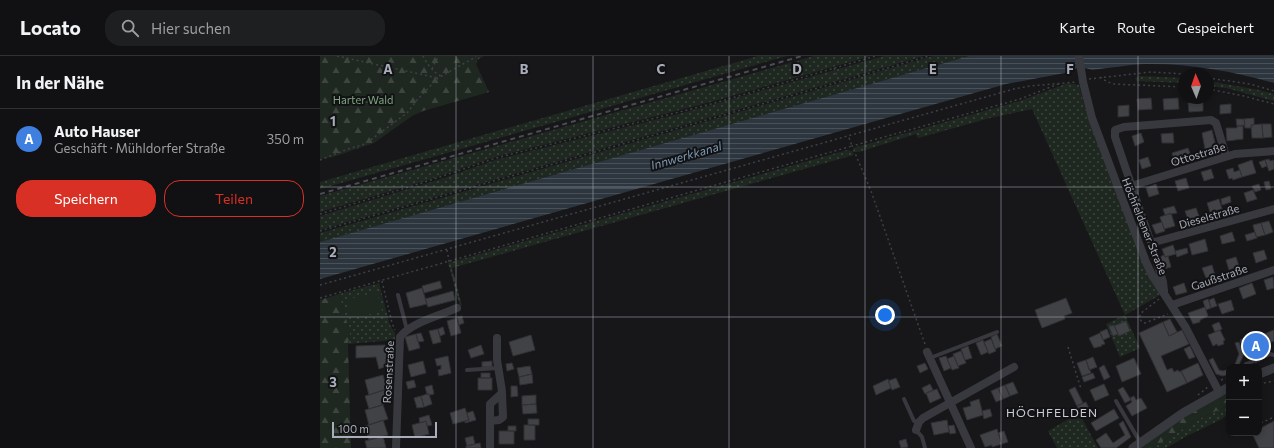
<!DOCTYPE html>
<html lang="de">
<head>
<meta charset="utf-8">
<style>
	body { margin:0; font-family:Commissioner,sans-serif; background:#1e1f21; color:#f1f3f6 }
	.controls { position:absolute; right:12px; bottom:12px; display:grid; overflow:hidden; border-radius:8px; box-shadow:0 2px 6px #0003 }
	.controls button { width:36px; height:36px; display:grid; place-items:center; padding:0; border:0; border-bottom:1px solid #303133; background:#111113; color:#f1f3f6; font:20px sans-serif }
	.compass { position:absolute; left:858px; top:12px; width:36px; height:36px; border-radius:50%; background:#111113; box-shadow:0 2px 6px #0003; rotate:358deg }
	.scale { position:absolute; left:12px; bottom:10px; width:105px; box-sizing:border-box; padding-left:4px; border:2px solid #a9aeba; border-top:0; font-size:11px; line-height:14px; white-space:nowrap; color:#a9aeba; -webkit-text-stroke:3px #121214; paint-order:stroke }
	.you { position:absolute; left:565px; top:259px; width:14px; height:14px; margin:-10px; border:3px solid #fff; border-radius:50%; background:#1a73e8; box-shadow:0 0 0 6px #1a73e833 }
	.badge { display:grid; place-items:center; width:26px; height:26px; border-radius:50%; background:#d93025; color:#fff; font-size:13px; font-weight:700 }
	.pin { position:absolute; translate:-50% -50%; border:2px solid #fff; box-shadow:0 1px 4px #0006 }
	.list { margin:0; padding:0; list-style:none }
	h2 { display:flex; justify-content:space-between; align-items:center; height:52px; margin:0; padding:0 16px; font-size:17px }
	h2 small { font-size:13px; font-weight:400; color:#9c9da0 }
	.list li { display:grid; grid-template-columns:26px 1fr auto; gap:12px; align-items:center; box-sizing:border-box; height:60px; padding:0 16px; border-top:1px solid #303133 }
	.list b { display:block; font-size:15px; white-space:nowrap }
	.list p { margin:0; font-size:13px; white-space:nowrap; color:#9c9da0 }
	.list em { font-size:13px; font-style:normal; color:#9c9da0 }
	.actions { display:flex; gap:8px; padding:12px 16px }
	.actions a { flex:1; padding:9px 0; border:1px solid #d93025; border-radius:16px; text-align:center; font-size:14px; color:#d93025 }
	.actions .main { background:#d93025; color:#fff }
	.icon { flex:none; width:22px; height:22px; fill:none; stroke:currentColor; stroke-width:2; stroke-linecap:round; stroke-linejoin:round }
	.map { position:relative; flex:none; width:954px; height:392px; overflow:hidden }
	header { display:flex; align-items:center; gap:24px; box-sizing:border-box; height:56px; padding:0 20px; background:#111113; border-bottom:1px solid #303133 }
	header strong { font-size:19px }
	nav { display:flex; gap:22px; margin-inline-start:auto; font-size:14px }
	.search { width:280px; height:36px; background:#1e1f21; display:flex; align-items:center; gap:10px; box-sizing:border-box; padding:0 14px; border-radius:16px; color:#9c9da0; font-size:15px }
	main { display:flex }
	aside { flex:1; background:#111113 }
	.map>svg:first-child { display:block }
	.green { fill:url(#green-dots) }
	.forest { fill:url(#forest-firs) }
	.pitch { fill:#1f2820 }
	.water { fill:url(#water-rules) }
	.building { fill:#414246; stroke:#313135 }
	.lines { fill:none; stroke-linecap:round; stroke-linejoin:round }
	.path { stroke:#3e4046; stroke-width:1.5; stroke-dasharray:2 3; stroke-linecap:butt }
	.service { stroke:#38393f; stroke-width:4 }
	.minor { stroke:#38393f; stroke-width:8 }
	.tertiary { stroke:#38393f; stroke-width:9 }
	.rail { stroke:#4b4d54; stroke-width:2; stroke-dasharray:5 4; stroke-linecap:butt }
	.grid { fill:none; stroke:#a9aeba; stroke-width:1; stroke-opacity:0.55 }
	.labels { text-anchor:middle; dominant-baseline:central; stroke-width:4; stroke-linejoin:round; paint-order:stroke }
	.park-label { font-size:11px; fill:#7fa582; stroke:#121214 }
	.street-label { font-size:11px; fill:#a9aeba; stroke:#121214 }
	.water-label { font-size:12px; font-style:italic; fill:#7f9cb5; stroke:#121214 }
	.neighbourhood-label { font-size:12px; letter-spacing:1px; fill:#cacdd5; stroke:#121214 }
	.grid-label { font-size:13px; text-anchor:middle; font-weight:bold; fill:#a9aeba; stroke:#121214; stroke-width:4; stroke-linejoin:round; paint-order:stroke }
</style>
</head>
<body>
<header>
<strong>Locato</strong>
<div class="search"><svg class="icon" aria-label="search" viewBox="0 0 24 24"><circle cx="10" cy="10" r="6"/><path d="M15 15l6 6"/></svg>Hier suchen</div>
<nav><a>Karte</a><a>Route</a><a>Gespeichert</a></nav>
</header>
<main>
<aside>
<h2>In der Nähe<small></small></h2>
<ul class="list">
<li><span class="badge" style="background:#3f7fe0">A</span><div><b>Auto Hauser</b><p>Geschäft · Mühldorfer Straße</p></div><em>350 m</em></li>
</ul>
<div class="actions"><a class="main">Speichern</a><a>Teilen</a></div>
</aside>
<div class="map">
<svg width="954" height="392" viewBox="0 0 954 392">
	<defs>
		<pattern id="green-dots" width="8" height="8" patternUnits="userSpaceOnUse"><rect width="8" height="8" fill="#1f2820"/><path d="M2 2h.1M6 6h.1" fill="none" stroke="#3d453e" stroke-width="1.8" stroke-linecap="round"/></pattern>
		<pattern id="forest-firs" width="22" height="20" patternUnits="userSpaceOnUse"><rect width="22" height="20" fill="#1f2820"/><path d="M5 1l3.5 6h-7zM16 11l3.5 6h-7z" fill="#3d453e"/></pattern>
		<pattern id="water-rules" width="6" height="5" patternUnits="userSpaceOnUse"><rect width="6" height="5" fill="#2d363e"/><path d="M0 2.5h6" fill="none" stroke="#495158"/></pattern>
	</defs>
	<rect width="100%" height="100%" fill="#171719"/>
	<path class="green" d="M 438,0 L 467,0 L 0,133 L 0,126 Z
		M 494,0 L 551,0 L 391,46 L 175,101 L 105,125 L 0,156 L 0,140 Z
		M 564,0 L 604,0 L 0,174 L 0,160 L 124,122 L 175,104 L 366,56 Z
		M 613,0 L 649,0 L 0,186 L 0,177 Z
		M 820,20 L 864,22 L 864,27 L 817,25 L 815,22 Z
		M 888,25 L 939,34 L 954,38 L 954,45 L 906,32 L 888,30 Z
		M 748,27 L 759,29 L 765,52 L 827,216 L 840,239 L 805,259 L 820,292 L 800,301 L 786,268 L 805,259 L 712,53 L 670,62 L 598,82 L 596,78 L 539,96 L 535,96 L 533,92 L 700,45 Z
		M 527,94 L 532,95 L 534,99 L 132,212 L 142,250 L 140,250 L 128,207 Z
		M 59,227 L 70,269 L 75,277 L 75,284 L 28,288 L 30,277 L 19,238 Z
		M 909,349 L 909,357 L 902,363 L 867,380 L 846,392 L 832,392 L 879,363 Z
		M 759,357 L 778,392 L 737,392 L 728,375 Z"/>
	<path class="forest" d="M 0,0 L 164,0 L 157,4 L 156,8 L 169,36 L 103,55 L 92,60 L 54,87 L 13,101 L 0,103 Z
		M 19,238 L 30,277 L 28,288 L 31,392 L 0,392 L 0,244 Z
		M 906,337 L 909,337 L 909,349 L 879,363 L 832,392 L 820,392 L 870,357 Z"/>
	<path class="pitch" d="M 57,236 L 62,255 L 31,263 L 26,244 Z"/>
	<path class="water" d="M 649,0 L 954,0 L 954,27 C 912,15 868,7 824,8 C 807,9 789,12 772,14 C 763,11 757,10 750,16 L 686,28 L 0,223 L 0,186 Z"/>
	<path class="building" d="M 831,42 L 832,53 L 818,54 L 817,43 Z
		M 858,42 L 859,53 L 844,54 L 843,43 Z
		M 883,46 L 883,55 L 869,56 L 868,47 Z
		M 911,48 L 911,57 L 900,58 L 900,49 Z
		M 809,49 L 809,60 L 798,61 L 798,50 Z
		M 934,62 L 934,69 L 931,69 L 932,72 L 925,72 L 924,63 Z
		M 916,63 L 924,63 L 925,69 L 917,70 Z
		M 942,68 L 943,82 L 932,82 L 931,69 Z
		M 942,68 L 951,68 L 952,81 L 943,82 Z
		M 917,70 L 923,70 L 923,83 L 907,85 L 906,72 L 917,72 Z
		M 892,74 L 896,91 L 885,93 L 882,77 Z
		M 821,77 L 824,86 L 815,90 L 812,80 Z
		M 853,77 L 854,87 L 842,87 L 841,78 Z
		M 868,92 L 872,102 L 855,108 L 852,97 Z
		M 828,101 L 831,110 L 822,113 L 819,104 Z
		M 949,103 L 950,105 L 954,104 L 954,113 L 949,115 L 945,104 Z
		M 932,104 L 936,117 L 922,121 L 918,109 Z
		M 945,104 L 947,110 L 942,112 L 939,106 Z
		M 913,112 L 914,116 L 920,114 L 922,121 L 913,124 L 912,122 L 909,123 L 906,114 Z
		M 891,113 L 894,122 L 884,125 L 881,116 Z
		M 866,122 L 869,132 L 858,135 L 855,125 Z
		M 949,125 L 951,133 L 946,134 L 944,126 Z
		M 836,128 L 839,138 L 829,141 L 826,132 Z
		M 939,128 L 941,134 L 935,136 L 932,130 Z
		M 933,134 L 937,143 L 927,146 L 924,137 Z
		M 910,140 L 911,146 L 902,149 L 901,143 Z
		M 899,143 L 902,153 L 890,156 L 887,147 Z
		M 854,150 L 857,157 L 845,159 L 843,153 Z
		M 876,152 L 879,160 L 868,164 L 865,155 Z
		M 851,157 L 855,170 L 844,173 L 840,161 Z
		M 949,165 L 953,176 L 945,179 L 941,167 Z
		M 842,166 L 845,175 L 836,178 L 832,169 Z
		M 941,167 L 945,179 L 936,181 L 933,169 Z
		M 912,176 L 915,185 L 902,188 L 900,180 Z
		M 935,176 L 937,182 L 927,185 L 925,179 Z
		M 885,183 L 888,195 L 872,199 L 869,188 Z
		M 853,189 L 856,198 L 845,201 L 842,193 Z
		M 867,192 L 868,197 L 857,201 L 855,195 Z
		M 944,194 L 947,203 L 936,207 L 933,197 Z
		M 844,199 L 845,201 L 848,200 L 851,211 L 844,213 L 840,201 Z
		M 916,201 L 919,210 L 909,214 L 906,204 Z
		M 892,209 L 895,219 L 886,222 L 882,212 Z
		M 953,221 L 954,232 L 947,234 L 944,224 Z
		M 120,225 L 122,232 L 104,237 L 102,230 Z
		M 864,227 L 867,236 L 856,239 L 853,231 Z
		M 932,227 L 936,238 L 923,243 L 919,232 Z
		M 102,232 L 107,248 L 90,252 L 86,237 Z
		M 133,235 L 135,244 L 108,251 L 105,243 Z
		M 746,242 L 752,257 L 744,260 L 745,263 L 722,272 L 715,254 Z
		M 894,242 L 897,250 L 891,252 L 889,244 Z
		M 888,243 L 891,252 L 886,254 L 883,245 Z
		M 911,244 L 914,254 L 902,258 L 898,248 Z
		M 885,251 L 888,260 L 880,264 L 880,266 L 873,268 L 868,257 Z
		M 142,260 L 144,267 L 139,269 L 137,261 Z
		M 137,262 L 141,277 L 131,280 L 127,265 Z
		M 850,263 L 857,276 L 849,280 L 843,266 Z
		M 806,265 L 810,275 L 799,280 L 794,270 Z
		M 843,266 L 849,280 L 862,274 L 869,288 L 841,300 L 847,314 L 852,312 L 854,316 L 858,314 L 859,316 L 861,315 L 867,327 L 847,336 L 819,277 Z
		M 899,266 L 902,273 L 895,276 L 892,269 Z
		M 794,269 L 798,278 L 793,280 L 789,271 Z
		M 123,271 L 125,278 L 120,280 L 118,273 Z
		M 118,273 L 121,286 L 113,288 L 109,275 Z
		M 787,273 L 790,281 L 783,284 L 780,276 Z
		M 900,274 L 905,284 L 903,285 L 904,288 L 898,290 L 897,288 L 893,290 L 888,279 Z
		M 954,274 L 954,285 L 943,289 L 939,280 Z
		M 101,277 L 104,285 L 98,286 L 96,278 Z
		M 780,277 L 785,288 L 781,289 L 782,290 L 774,292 L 769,282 Z
		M 938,277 L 943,289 L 925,297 L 920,284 Z
		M 96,278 L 100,292 L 89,295 L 85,281 Z
		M 677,278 L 682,290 L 675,293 L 671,281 Z
		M 211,279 L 215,294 L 193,300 L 189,286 Z
		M 671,283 L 676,295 L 669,298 L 664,286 Z
		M 663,284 L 668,296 L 661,299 L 656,287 Z
		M 919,286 L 924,298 L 918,311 L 914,311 L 919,298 L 915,287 Z
		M 65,289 L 72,308 L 59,313 L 56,301 L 36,302 L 36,290 Z
		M 161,289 L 164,298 L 151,302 L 148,294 Z
		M 648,290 L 652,302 L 645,304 L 641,293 Z
		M 870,290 L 875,301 L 869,303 L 864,293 Z
		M 641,295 L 646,307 L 638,310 L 633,298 Z
		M 939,296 L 942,304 L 935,307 L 932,299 Z
		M 128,300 L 131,317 L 119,320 L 118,314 L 121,313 L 121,309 L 117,310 L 115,303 Z
		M 626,300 L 631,312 L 624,315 L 619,302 Z
		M 634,300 L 639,312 L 632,314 L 627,303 Z
		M 773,301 L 777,311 L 769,314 L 766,304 Z
		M 814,302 L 821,318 L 802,326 L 796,310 Z
		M 893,302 L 899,314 L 903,315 L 909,313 L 909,318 L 903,320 L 896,318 L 889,304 Z
		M 766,304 L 771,317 L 762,320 L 757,307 Z
		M 103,305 L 106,317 L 91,321 L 88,309 Z
		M 172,305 L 172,311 L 162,311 L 162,306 Z
		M 192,307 L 194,313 L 187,315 L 186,308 Z
		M 605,307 L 608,313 L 600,317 L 597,310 Z
		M 878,307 L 883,319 L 867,327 L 861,315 Z
		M 784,309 L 790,321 L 784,324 L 779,312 Z
		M 210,310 L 212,318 L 199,321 L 197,312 Z
		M 161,317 L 170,317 L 170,322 L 161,322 Z
		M 773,317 L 775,322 L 764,326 L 762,321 Z
		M 212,318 L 213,327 L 200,329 L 199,321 Z
		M 63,319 L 67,333 L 49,339 L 45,324 Z
		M 158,322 L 172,322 L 172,334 L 158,334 Z
		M 576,322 L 580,331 L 572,334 L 568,325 Z
		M 568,323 L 571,332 L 556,339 L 553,330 Z
		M 94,324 L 96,331 L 88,333 L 86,326 Z
		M 693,326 L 698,337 L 690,340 L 685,329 Z
		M 610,328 L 613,334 L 605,338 L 602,332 Z
		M 784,328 L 789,339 L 775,345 L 770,334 Z
		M 112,329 L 114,338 L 110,339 L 109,338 L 107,338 L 105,331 Z
		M 685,329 L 690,340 L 683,343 L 678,332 Z
		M 191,330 L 197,330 L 198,340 L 191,341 Z
		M 755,331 L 763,347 L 757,350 L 749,334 Z
		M 803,331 L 811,344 L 805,347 L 798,334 Z
		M 678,332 L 683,343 L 676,346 L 671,335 Z
		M 617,333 L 621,342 L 610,347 L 606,337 Z
		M 64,334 L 67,347 L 49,353 L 45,340 Z
		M 107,338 L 109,338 L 112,348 L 104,351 L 101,340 Z
		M 216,339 L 216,348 L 202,349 L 202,340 Z
		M 101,340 L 104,351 L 97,352 L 94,342 Z
		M 814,340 L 816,344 L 821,342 L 827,352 L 812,360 L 806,350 L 812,346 L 810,342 Z
		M 659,343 L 663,359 L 647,364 L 643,352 L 651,350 L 650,346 Z
		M 766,346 L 771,357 L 763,361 L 757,350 Z
		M 216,348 L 217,357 L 203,358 L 202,349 Z
		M 63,349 L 68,363 L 49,369 L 45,354 Z
		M 145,352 L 149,364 L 133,368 L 130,357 Z
		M 670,353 L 672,360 L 664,363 L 662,355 Z
		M 794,353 L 799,362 L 776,375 L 771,367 Z
		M 153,355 L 156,364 L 145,367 L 145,365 L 149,364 L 147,357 Z
		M 109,359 L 112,369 L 107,370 L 106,365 L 100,367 L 99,362 Z
		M 208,363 L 219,363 L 219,369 L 208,369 Z
		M 63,364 L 68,379 L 49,384 L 45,370 Z
		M 627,364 L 629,376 L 614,379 L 611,367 Z
		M 106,365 L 109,378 L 95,382 L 92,369 Z
		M 803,365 L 811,381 L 796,392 L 781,392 L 776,384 L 786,377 L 793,387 L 805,379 L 799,368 Z
		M 954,365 L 954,392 L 939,392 L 932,377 L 939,377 L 939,373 Z
		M 204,369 L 215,369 L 215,384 L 204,384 Z
		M 634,369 L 636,377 L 630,378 L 628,370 Z
		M 188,370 L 196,370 L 196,375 L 188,375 Z
		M 677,373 L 682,388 L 672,391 L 672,389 L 665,391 L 660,379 Z
		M 179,375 L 194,375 L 194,388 L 179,388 Z
		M 684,375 L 688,386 L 682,388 L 678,377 Z
		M 63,380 L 66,392 L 47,392 L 45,385 Z
		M 153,380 L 155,388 L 147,390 L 145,382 Z
		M 586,383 L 588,391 L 581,392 L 579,385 Z
		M 160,387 L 161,392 L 146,392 L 146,390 Z"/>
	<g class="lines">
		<path class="path" d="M 17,0 L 118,22
			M 103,0 C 106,7 114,17 121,20
			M 514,12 L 519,25
			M 112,13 L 115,6 L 119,0
			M 780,21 L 786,25 L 793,28 L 864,31
			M 888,22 L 930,28 L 954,35
			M 769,23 L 831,16 L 864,18
			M 888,33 L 924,40 L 954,48
			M 0,104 L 28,93 L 45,88 L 87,57 L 97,44 L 118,22 L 152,3 L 156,0
			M 0,158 L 102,127 L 176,102 L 391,48 L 556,0
			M 0,175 L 609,0
			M 127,194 L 130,210 L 140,246
			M 62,225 L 72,267 L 75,274
			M 0,229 L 694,33 L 710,30 L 756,26
			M 0,242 L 532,90 L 528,79
			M 839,243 L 820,258 L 820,263 L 822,266 L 825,267 L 848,258
			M 605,288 L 551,135 L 532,90 L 700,43 L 741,27
			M 748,291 L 761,333
			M 901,324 L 909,321
			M 939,328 L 954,325
			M 878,339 L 889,330
			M 941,367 L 954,361"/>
		<path class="service" d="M 78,239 L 87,274
			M 610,302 L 677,276
			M 941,302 L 950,298 L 954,299
			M 925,311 L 926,308 L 934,305
			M 147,314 L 178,312
			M 584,343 L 594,365 L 599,366
			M 796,345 L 820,386
			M 596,374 L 602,381 L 605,392"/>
		<path class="minor" d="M 759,0 L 763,26 L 772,62 L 826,206 L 832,219 L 866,272 L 899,336
			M 811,130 L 915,98 L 954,95
			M 831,187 L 954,153
			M 844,235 L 843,226 L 831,187 L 795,81 L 795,74 L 804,71 L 891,64 L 896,67 L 906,100
			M 852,249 L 954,214
			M 607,296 L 651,392
			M 170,365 L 179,364 L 183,361 L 182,337
			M 596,374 L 599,366 L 603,362 L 694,311
			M 76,392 L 80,281 C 91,267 120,259 137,252
			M 170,392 L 170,348 L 181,338 L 182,335 L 177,304 L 177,282"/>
		<path class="tertiary" d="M 939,318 L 954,312
			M 813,392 L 863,357 L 909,331"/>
		<path class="rail" d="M 0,138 L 482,0"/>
	</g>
	<path class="grid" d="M 136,0 L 136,392M 273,0 L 273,392M 409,0 L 409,392M 545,0 L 545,392M 681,0 L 681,392M 818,0 L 818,392M 0,131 L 954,131M 0,261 L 954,261"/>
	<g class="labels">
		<g class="park-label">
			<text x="43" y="43">Harter Wald</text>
		</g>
		<g class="street-label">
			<text transform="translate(878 98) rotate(-17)">Ottostraße</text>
			<text transform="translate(889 160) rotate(-16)">Dieselstraße</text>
			<text transform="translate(825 170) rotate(68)">Höchfeldener Straße</text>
			<text transform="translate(899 221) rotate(-19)">Gaußstraße</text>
			<text transform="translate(68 316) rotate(-87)">Rosenstraße</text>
		</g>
		<g class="water-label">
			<text transform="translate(366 99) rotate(-16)">Innwerkkanal</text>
		</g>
		<g class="neighbourhood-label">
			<text x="732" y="356">HÖCHFELDEN</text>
		</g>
	</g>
	<g class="grid-label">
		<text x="68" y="18">A</text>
		<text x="204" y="18">B</text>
		<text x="341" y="18">C</text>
		<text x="477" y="18">D</text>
		<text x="613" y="18">E</text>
		<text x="750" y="18">F</text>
		<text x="13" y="70">1</text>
		<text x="13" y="201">2</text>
		<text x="13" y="331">3</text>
	</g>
</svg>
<div class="controls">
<button>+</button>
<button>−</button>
</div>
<svg class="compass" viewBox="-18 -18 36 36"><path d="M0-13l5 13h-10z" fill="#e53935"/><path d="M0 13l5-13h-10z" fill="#9c9da0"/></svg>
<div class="scale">100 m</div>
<div class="you"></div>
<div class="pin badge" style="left:936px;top:290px;background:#3f7fe0">A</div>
</div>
</main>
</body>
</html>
